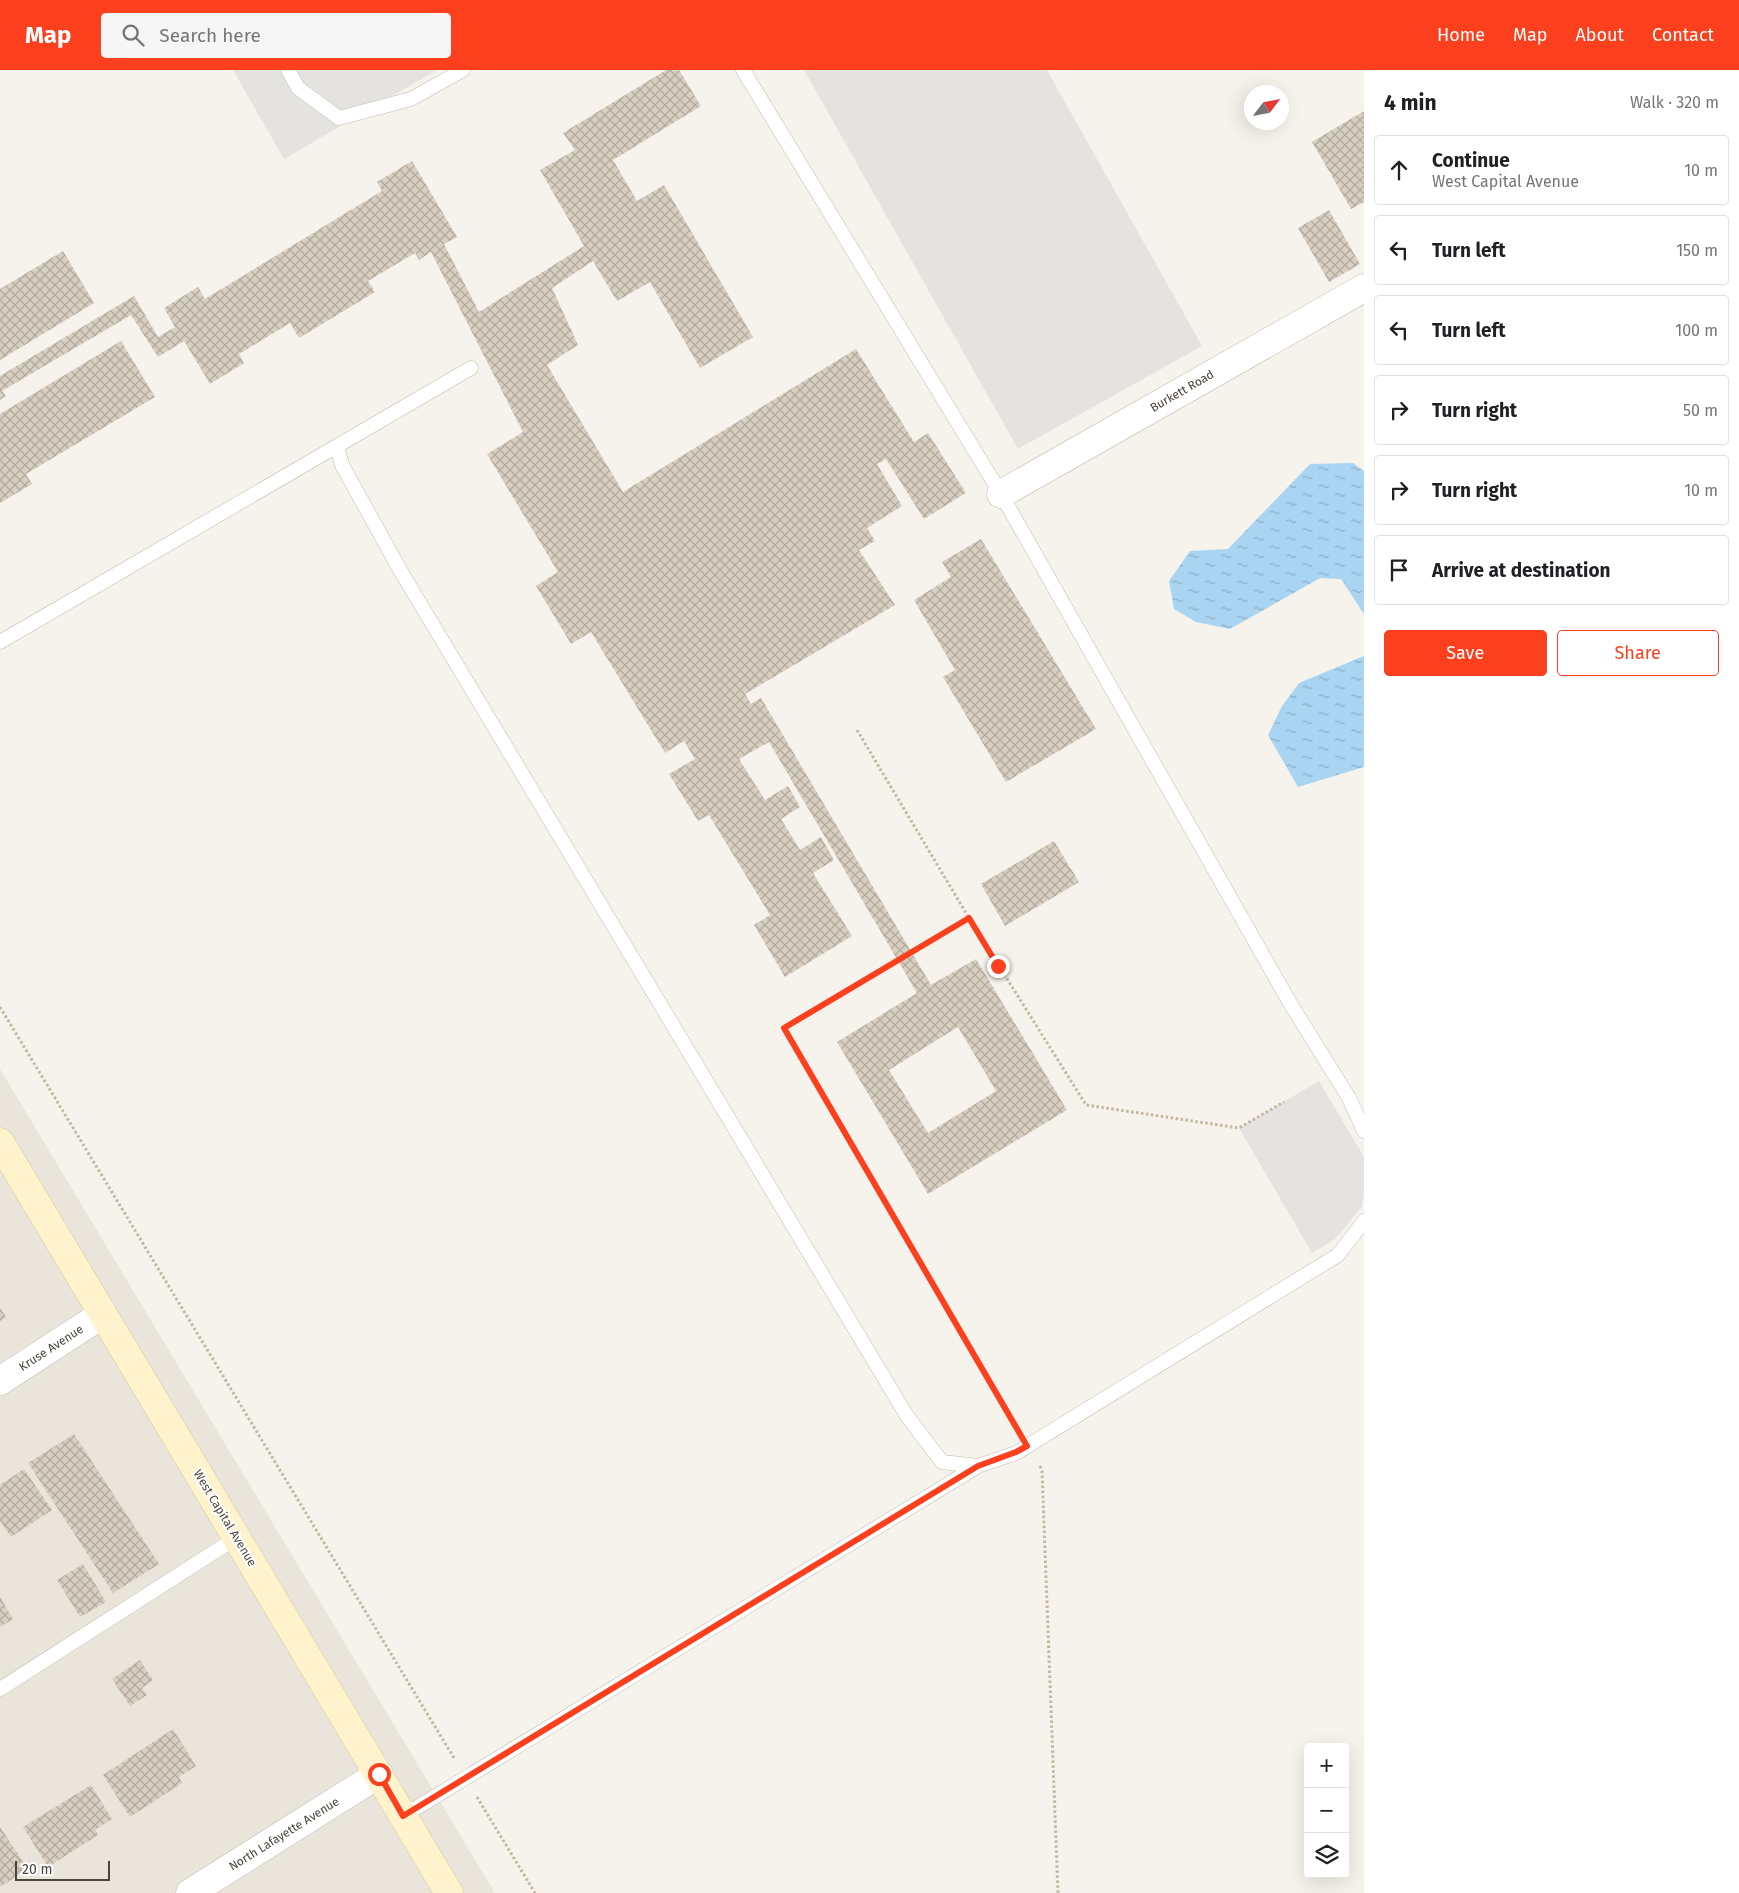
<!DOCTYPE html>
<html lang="en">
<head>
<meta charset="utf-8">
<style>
	body { margin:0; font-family:"Fira Sans",sans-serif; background:#f6f6f6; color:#202124 }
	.controls { position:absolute; right:15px; bottom:15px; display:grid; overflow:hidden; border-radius:5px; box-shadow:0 5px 20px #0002 }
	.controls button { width:45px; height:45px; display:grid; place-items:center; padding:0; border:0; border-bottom:1px solid #e0e0e0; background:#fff; color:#202124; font:25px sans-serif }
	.compass { position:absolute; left:1244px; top:15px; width:45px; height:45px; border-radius:50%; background:#fff; box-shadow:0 5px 20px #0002; rotate:58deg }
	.scale { position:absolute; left:15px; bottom:12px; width:95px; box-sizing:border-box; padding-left:5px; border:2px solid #4b4439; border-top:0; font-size:14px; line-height:18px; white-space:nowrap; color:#4b4439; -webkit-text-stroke:4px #fff; paint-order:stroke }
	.stop { position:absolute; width:15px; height:15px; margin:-11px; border:4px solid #fc3f1d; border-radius:50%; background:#fff }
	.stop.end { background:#fc3f1d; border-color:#fff; box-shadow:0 1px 5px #0008 }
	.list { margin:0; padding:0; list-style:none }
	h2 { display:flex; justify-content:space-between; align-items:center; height:65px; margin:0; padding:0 20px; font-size:21px }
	h2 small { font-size:16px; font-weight:400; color:#757577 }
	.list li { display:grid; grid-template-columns:32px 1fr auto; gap:15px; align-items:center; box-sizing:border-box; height:70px; margin:0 10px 10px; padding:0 10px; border:1px solid #e0e0e0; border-radius:5px }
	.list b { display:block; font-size:19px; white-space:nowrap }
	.list p { margin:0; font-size:16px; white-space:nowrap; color:#757577 }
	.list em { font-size:16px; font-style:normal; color:#757577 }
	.actions { display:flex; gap:10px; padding:15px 20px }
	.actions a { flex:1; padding:11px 0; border:1px solid #fc3f1d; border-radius:5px; text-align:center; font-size:18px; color:#fc3f1d }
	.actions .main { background:#fc3f1d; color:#fff }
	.icon { flex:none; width:28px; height:28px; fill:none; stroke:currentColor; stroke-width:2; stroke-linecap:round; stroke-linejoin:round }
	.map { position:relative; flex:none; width:1364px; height:1823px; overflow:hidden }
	header { display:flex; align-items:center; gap:30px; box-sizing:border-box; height:70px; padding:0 25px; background:#fc3f1d; color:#fff }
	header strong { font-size:24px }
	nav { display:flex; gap:28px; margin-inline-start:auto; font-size:18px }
	.search { width:350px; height:45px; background:#f6f6f6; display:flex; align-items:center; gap:12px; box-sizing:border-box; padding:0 18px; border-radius:5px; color:#757577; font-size:19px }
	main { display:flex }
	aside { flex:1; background:#fff }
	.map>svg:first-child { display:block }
	.residential { fill:#eae5da }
	.parking { fill:#e5e3e0 }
	.water { fill:url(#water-ripples) }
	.building { fill:url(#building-cross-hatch); fill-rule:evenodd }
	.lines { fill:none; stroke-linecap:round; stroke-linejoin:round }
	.service-casing { stroke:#c2bbae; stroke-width:15 }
	.minor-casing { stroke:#c2bbae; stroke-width:29 }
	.secondary-casing { stroke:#d6c79b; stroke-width:29 }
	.path { stroke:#c4b79f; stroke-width:3; stroke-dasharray:2.5 2.5; stroke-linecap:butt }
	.service { stroke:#fff; stroke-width:14 }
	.minor { stroke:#fff; stroke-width:28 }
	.secondary { stroke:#fff3cd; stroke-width:28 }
	.route { stroke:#fc3f1d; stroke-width:6 }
	.labels { text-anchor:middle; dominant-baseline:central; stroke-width:4; stroke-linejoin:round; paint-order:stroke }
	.street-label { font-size:12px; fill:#4b4439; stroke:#fff }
</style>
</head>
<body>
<header>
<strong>Map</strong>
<div class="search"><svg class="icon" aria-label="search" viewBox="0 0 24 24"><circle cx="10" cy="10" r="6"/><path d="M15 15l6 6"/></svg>Search here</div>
<nav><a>Home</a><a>Map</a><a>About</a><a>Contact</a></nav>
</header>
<main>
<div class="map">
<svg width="1364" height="1823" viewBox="0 0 1364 1823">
	<defs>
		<pattern id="water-ripples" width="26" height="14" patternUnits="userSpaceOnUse" patternTransform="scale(1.25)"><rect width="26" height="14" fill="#a9d4f2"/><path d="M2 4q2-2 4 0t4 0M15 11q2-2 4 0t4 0" fill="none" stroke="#8caec5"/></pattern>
		<pattern id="building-cross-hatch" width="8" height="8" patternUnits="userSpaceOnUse" patternTransform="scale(1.25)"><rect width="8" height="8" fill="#d8cfc1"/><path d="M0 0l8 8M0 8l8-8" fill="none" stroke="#b1aa9e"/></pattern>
	</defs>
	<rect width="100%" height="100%" fill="#f6f3ec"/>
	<path class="residential" d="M 0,999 L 495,1823 L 0,1823 Z"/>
	<path class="parking" d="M 233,0 L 437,0 L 284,89 Z
		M 804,0 L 1047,0 L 1202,276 L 1018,379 Z
		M 1319,1011 L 1364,1087 L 1364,1121 L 1362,1137 L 1335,1169 L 1312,1183 L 1239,1058 Z"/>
	<path class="water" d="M 1353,393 L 1364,401 L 1364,544 L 1341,509 L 1320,508 L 1230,559 L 1196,552 L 1174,539 L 1169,511 L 1190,481 L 1228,479 L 1310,394 Z
		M 1364,586 L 1364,697 L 1298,717 L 1268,665 L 1282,636 L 1299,613 Z"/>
	<path class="building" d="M 666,0 L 679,0 L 701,36 L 613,90 L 637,131 L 664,115 L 753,267 L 700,298 L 650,212 L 617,231 L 593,191 L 552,218 L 578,275 L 547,295 L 623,422 L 856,279 L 914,372 L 928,363 L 966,423 L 924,449 L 886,389 L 877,394 L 902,436 L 867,458 L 875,471 L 859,480 L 895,535 L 745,624 L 751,634 L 761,628 L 931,915 L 976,889 L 1067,1040 L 928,1124 L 837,972 L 917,923 L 769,672 L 739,689 L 765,730 L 788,716 L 800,737 L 781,749 L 800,780 L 821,767 L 834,790 L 813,803 L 852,866 L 785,907 L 754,855 L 770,845 L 709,745 L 698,751 L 669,704 L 695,689 L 684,671 L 665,683 L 591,562 L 571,574 L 536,516 L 558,502 L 487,384 L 523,362 L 431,182 L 419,190 L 415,183 L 368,211 L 375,222 L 299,268 L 290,253 L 239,284 L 244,293 L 210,314 L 184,271 L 158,287 L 131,245 L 2,321 L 6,326 L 0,330 L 0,306 L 134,226 L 158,267 L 175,257 L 164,238 L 198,217 L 205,229 L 382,121 L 377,112 L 412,91 L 457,167 L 444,174 L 479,242 L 584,176 L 540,100 L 575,80 L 563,63 ZM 958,957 L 996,1021 L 928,1063 L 889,1000 Z
		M 1364,41 L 1364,132 L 1351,139 L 1312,72 Z
		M 1329,140 L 1360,194 L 1329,212 L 1298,158 Z
		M 63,181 L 94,233 L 0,290 L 0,219 Z
		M 121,271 L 155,327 L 26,404 L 32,414 L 0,433 L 0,344 Z
		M 981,469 L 1096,659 L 1006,712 L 943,607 L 955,600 L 914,530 L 951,507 L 942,492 Z
		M 1054,771 L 1079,812 L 1005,856 L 981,814 Z
		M 0,1238 L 6,1247 L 0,1251 Z
		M 74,1364 L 159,1494 L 113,1523 L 28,1393 Z
		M 24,1399 L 52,1440 L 11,1467 L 0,1451 L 0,1415 Z
		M 83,1494 L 106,1532 L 80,1547 L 57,1510 Z
		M 0,1527 L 13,1549 L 0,1557 Z
		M 140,1590 L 153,1610 L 142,1618 L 147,1625 L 130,1636 L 112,1609 Z
		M 173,1659 L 196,1696 L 179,1707 L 182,1713 L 130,1747 L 103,1705 Z
		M 91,1715 L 112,1749 L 95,1760 L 98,1765 L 48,1797 L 23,1757 Z
		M 0,1757 L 28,1799 L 0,1817 Z"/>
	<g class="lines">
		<g class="service-casing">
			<path id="service" d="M 288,0 L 298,18 L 339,48 L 411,29 L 463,0
				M 743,0 L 1001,424 L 1290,933 L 1349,1028 L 1364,1061
				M 337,376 L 342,395 L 400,500 L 907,1346 L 942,1392 L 978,1396
				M 0,572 L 471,298
				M 0,1619 L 236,1468
				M 403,1746 L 978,1396 L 1016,1383 L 1338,1185 L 1364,1151"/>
		</g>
		<g class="minor-casing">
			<path id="minor" d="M 1001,424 L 1364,218
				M 0,1311 L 103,1244
				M 190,1823 L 379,1704"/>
		</g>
		<g class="secondary-casing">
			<path id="secondary" d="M 0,1072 L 449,1823"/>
		</g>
		<path class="path" d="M 857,660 L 969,848 L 1086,1035 L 1239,1058 L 1284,1032
			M 969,848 L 784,958 L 1016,1357
			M 0,937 L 454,1688
			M 1040,1396 L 1042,1401 L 1058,1823
			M 477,1727 L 535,1823"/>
		<use href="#service" class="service"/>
		<use href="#minor" class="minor"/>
		<use href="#secondary" class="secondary"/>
	</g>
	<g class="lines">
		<path class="route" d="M 379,1704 L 403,1746 L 978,1396 L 1016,1382 L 1027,1376 L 784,958 L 969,848 L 998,896"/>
	</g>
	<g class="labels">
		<g class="street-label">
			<text transform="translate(1182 321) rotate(-30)">Burkett Road</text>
			<text transform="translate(51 1278) rotate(-33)">Kruse Avenue</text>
			<text transform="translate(225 1448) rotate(59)">West Capital Avenue</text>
			<text transform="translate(284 1764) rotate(-32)">North Lafayette Avenue</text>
		</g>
	</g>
</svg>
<div class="controls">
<button>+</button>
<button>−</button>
<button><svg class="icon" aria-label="layers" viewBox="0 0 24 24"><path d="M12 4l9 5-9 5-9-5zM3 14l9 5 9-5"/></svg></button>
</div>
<svg class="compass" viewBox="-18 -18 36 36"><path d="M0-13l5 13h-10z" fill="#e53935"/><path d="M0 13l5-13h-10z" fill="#757577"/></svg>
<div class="scale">20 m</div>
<div class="stop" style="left:379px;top:1704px"></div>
<div class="stop end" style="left:998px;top:896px"></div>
</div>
<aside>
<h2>4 min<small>Walk · 320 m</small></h2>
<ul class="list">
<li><svg class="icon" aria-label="ahead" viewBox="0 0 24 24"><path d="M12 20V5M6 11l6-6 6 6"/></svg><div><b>Continue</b><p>West Capital Avenue</p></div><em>10 m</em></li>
<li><svg class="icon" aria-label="left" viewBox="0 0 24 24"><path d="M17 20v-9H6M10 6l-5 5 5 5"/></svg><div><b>Turn left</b></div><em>150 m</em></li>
<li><svg class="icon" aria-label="left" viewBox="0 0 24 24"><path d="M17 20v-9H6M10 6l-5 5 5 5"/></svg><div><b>Turn left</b></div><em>100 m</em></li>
<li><svg class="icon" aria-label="right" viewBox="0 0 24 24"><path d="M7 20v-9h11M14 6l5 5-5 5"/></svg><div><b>Turn right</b></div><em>50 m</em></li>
<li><svg class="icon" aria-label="right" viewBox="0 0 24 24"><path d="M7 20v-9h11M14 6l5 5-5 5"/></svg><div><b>Turn right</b></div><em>10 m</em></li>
<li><svg class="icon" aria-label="arrive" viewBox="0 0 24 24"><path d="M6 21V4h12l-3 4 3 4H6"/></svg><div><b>Arrive at destination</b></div></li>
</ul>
<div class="actions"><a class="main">Save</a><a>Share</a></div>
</aside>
</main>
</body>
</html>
